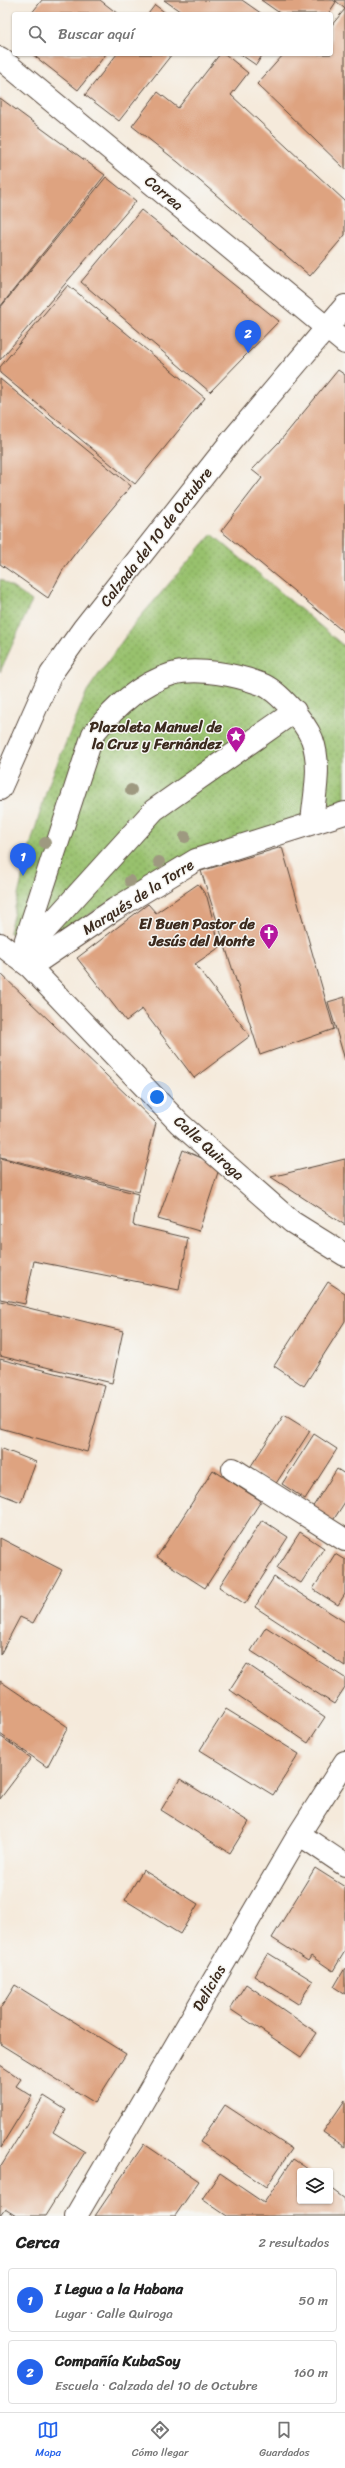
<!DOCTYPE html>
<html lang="es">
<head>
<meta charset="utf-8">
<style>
	body { margin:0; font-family:Sriracha,sans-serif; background:#f2f2f2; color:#222 }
	.controls { position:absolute; right:12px; bottom:12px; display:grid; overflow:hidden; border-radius:4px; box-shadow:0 1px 3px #0004 }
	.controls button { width:36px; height:36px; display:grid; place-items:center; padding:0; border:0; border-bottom:1px solid #e0e0e0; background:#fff; color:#222; font:20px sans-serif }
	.you { position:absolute; left:157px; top:1097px; width:14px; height:14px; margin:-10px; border:3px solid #fff; border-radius:50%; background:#1a73e8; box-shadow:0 0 0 6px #1a73e833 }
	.badge { display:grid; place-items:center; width:26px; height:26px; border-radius:50%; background:#2563eb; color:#fff; font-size:13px; font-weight:700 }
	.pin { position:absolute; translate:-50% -33px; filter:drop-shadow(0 1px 2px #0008) }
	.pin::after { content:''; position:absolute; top:21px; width:14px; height:12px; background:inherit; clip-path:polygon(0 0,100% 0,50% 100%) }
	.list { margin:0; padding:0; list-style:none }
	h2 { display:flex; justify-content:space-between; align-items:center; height:52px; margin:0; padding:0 16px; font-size:17px }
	h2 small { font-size:13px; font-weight:400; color:#767676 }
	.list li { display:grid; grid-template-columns:26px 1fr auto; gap:12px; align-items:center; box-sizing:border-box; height:64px; margin:0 8px 8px; padding:0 8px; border:1px solid #e0e0e0; border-radius:4px }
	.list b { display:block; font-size:15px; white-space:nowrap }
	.list p { margin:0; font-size:13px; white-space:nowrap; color:#767676 }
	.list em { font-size:13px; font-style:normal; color:#767676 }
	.icon { flex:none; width:22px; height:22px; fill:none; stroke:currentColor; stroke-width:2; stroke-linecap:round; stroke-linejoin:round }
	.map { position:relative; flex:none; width:345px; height:2216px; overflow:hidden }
	.search { position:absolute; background:#fff; box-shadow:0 1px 3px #0004; left:12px; right:12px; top:12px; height:44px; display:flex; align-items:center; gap:10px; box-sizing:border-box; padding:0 14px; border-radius:4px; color:#767676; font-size:15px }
	.sheet { height:196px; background:#fff }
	nav { display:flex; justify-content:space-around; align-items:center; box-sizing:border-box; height:56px; border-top:1px solid #e0e0e0; background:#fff; font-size:11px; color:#767676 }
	nav a { display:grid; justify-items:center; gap:2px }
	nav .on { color:#2563eb }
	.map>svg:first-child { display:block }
	.park { fill:url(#park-dots); stroke:#6a7646 }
	.building { fill:#dea380 }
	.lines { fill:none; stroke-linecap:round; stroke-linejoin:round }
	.minor-casing { stroke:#57473a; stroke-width:24 }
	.major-casing { stroke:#57473a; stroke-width:24 }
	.minor { stroke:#fff; stroke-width:22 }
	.major { stroke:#fff; stroke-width:22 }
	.tree { fill:#9e9980 }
	.labels { text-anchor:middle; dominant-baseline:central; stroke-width:3; stroke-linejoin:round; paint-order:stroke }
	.street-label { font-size:15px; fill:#3b2a1e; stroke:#f6f6f2 }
	.poi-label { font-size:15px; font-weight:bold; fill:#3b2a1e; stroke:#f6f6f2; text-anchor:end }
</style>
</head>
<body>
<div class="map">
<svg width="345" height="2216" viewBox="0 0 345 2216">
	<defs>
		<pattern id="park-dots" width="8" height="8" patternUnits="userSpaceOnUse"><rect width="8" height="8" fill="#98c16d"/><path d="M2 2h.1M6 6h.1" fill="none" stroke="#7d9d59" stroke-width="1.8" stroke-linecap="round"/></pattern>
	</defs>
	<rect width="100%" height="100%" fill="#f6f6f2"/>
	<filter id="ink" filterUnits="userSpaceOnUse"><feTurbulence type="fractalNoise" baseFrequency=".025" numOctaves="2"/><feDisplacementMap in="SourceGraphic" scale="8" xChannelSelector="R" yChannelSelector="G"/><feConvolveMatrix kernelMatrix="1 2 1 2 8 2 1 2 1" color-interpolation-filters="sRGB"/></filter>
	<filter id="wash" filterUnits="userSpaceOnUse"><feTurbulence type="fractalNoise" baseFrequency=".012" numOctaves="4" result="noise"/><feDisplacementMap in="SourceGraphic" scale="16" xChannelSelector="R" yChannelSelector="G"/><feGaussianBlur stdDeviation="0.9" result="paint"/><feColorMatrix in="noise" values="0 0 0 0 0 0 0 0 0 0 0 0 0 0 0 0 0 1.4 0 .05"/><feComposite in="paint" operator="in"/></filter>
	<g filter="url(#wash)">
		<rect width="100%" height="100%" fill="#f5eadb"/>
		<path class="park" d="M 212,534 L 345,647 L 345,806 L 114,899 L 38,947 L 9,932 L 30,846 L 48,786 L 87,691 L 135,623 Z
			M 0,579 L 32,601 L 0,672 Z"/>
		<g id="blocks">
			<path class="building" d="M 42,0 L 100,0 L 118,14 L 31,14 Z
				M 164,0 L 242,0 L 262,14 L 184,14 Z
				M 261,0 L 333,0 L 336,2 L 328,14 L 281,14 Z
				M 335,0 L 345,0 L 345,169 L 257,84 L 284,54 L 331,54 L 331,26 L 345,9 Z
				M 155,5 L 167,14 L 148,14 Z
				M 32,54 L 106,54 L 78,90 Z
				M 117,54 L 172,54 L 119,121 L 85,95 Z
				M 220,54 L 225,54 L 248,73 L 231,95 L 345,201 L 345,235 L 310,276 L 178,162 L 132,126 L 158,92 L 178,108 Z
				M 240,54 L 263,54 L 256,65 Z
				M 0,98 L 105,175 L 0,307 Z
				M 106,177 L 136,201 L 0,360 L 0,308 Z
				M 141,210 L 279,321 L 210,392 L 81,282 Z
				M 68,285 L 205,398 L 135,484 L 0,373 L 0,367 Z
				M 338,370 L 345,375 L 345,633 L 221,531 L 262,478 L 252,470 L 280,441 Z
				M 0,379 L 131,486 L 83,543 L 64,568 L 48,598 L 0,564 Z
				M 282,847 L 334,1029 L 260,1055 L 201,871 Z
				M 198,884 L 207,897 L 220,947 L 195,964 L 250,1036 L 194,1078 L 142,1009 L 126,1021 L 77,958 L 148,904 L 156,913 Z
				M 0,973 L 156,1123 L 139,1192 L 0,1157 Z
				M 345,997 L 345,1060 L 328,1002 Z
				M 183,1150 L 220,1166 L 199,1231 L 158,1219 Z
				M 0,1158 L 138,1194 L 133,1225 L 188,1238 L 179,1290 L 34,1261 L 25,1304 L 0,1299 Z
				M 345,1159 L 345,1225 L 271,1177 Z
				M 328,1282 L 345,1293 L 345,1321 L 304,1386 L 274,1366 Z
				M 0,1301 L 123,1331 L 112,1383 L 0,1356 Z
				M 0,1359 L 105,1386 L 87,1452 L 0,1428 Z
				M 284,1415 L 310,1431 L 275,1485 L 249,1469 Z
				M 314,1434 L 337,1449 L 305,1499 L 282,1484 Z
				M 0,1448 L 36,1462 L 21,1502 L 0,1494 Z
				M 337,1469 L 345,1474 L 345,1502 L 332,1522 L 312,1508 Z
				M 213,1470 L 261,1501 L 205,1588 L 157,1557 Z
				M 262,1520 L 288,1537 L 245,1604 L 219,1587 Z
				M 300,1532 L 324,1548 L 301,1583 L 277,1568 Z
				M 0,1538 L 62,1570 L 33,1623 L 20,1617 L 0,1655 Z
				M 335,1554 L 345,1560 L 345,1594 L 338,1605 L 313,1589 Z
				M 274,1577 L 345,1622 L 345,1666 L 255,1607 Z
				M 266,1627 L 345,1678 L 345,1687 L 334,1704 L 251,1651 Z
				M 247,1664 L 325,1717 L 308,1743 L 230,1690 Z
				M 0,1681 L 68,1727 L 47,1767 L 0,1734 Z
				M 226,1709 L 299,1754 L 273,1795 L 200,1750 Z
				M 0,1736 L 31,1758 L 0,1799 Z
				M 180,1779 L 249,1822 L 230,1853 L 161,1810 Z
				M 315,1868 L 345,1887 L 345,1951 L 333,1971 L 311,1956 L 308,1961 L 272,1938 Z
				M 143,1870 L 198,1904 L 180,1934 L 125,1900 Z
				M 268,1953 L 313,1981 L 298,2004 L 254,1976 Z
				M 345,1968 L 345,1994 L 334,1987 Z
				M 246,1984 L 317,2033 L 301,2057 L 230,2009 Z
				M 15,1985 L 126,2054 L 95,2103 L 0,2044 L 0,2009 Z
				M 0,2065 L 21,2079 L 16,2086 L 32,2096 L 0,2148 Z
				M 44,2096 L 66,2110 L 53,2132 L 85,2152 L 45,2216 L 16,2216 L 5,2209 L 0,2216 L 0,2167 Z
				M 345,2100 L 345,2147 L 323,2132 Z
				M 225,2105 L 292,2149 L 266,2187 L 200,2142 Z
				M 144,2144 L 199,2181 L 175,2216 L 95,2216 Z
				M 293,2159 L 311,2171 L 300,2171 L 300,2201 L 330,2201 L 330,2188 L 345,2199 L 345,2216 L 227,2216 L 202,2199 L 220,2173 L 264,2203 Z"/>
		</g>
	</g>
	<g filter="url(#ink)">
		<use href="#blocks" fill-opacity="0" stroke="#57473a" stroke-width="1"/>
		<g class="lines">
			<g class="minor-casing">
				<path id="minor" d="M 0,58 L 345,343
					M 295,711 L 154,810 L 20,958 L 93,734 C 114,708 139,684 172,674 C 198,667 237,675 261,684 C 278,690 305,722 312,739 C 322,766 314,796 312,823
					M 0,944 L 30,967 L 179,1123 L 292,1222 L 345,1255
					M 30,967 L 115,909 L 196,860 L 345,813
					M 233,1469 L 345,1540
					M 299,1834 L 345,1865
					M 76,2216 L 299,1834 L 345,1762"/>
			</g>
			<g class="major-casing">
				<path id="major" d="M 0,789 L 51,674 L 83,629 L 232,440 L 345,306"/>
			</g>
			<use href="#minor" class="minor"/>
			<use href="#major" class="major"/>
		</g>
		<g class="tree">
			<circle cx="131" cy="790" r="6"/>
			<circle cx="185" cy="837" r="6"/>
			<circle cx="45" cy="843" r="6"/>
			<circle cx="159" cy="862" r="6"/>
			<circle cx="130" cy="881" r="6"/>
		</g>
	</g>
	<defs>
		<g id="sight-pin" transform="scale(1)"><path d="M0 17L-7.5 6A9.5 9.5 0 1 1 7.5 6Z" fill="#b5179e" stroke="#f6f6f2"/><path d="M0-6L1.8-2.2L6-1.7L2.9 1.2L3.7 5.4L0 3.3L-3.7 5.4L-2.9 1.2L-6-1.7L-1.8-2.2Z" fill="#fff"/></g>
		<g id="church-pin" transform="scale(1)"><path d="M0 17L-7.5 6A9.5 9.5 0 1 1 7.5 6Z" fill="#b5179e" stroke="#f6f6f2"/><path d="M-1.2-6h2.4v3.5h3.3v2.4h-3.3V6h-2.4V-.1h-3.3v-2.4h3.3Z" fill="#fff"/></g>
	</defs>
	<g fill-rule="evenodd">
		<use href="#sight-pin" x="236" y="736"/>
		<use href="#church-pin" x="269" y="933"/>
	</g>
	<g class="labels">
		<g class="street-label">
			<text transform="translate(164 193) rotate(40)">Correa</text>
			<text transform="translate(156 537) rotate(-52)">Calzada del 10 de Octubre</text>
			<text transform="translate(138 897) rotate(-32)">Marqués de la Torre</text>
			<text transform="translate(209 1148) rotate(42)">Calle Quiroga</text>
			<text transform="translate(209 1988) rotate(-60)">Delicias</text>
		</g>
		<g class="poi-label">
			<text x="222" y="727">Plazoleta Manuel de<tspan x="222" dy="17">la Cruz y Fernández</tspan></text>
			<text x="255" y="924">El Buen Pastor de<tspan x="255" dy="17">Jesús del Monte</tspan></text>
		</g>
	</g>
</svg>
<div class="controls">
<button><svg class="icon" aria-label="layers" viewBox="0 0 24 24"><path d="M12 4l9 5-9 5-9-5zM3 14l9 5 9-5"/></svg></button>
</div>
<div class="you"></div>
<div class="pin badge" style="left:23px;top:876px">1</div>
<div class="pin badge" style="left:248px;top:353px">2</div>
<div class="search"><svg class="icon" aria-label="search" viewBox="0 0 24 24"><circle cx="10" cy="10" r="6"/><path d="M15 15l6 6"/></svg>Buscar aquí</div>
</div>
<section class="sheet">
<h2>Cerca<small>2 resultados</small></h2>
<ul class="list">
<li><span class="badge">1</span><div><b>I Legua a la Habana</b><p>Lugar · Calle Quiroga</p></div><em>50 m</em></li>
<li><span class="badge">2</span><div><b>Compañía KubaSoy</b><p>Escuela · Calzada del 10 de Octubre</p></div><em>160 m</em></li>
</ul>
</section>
<nav>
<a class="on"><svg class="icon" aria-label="map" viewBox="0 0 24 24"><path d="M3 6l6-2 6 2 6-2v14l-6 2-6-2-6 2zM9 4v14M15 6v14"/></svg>Mapa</a>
<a><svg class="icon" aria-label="directions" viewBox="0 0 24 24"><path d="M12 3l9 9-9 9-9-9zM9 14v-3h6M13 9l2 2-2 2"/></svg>Cómo llegar</a>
<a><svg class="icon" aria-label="saved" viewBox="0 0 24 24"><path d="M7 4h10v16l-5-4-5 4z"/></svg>Guardados</a>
</nav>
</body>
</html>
